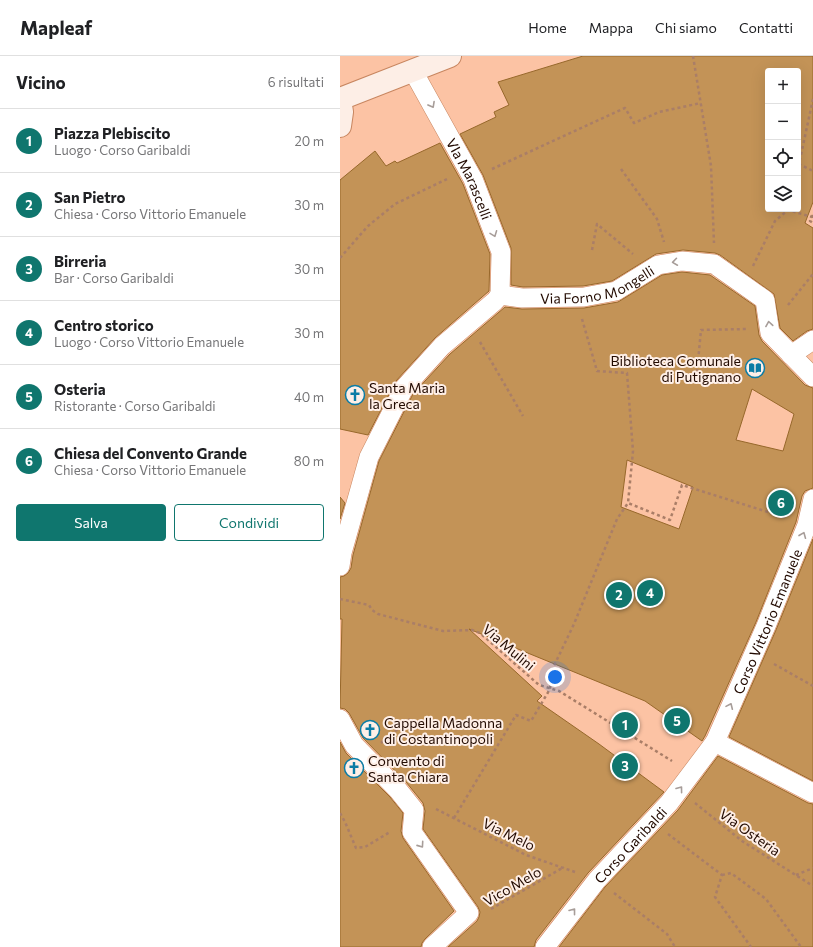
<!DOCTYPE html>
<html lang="it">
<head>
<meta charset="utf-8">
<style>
	body { margin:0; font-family:Commissioner,sans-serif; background:#f6f6f6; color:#202124 }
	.controls { position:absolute; right:12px; top:12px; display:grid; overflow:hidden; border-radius:4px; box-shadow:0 4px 16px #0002 }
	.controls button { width:36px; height:36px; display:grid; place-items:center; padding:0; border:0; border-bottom:1px solid #e0e0e0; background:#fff; color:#202124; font:20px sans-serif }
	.you { position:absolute; left:215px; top:621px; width:14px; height:14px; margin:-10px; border:3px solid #fff; border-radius:50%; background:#1a73e8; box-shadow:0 0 0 6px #1a73e833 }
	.badge { display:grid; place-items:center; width:26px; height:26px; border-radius:50%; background:#0f766e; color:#fff; font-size:13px; font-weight:700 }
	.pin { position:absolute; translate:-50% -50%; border:2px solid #fff; box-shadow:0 1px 4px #0006 }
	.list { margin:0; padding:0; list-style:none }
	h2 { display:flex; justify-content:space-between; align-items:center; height:52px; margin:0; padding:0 16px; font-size:17px }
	h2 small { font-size:13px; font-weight:400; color:#757577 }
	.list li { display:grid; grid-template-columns:26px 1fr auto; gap:12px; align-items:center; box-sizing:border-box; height:64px; padding:0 16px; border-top:1px solid #e0e0e0 }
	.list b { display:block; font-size:15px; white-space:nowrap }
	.list p { margin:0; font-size:13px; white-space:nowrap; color:#757577 }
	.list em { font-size:13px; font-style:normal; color:#757577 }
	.actions { display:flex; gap:8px; padding:12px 16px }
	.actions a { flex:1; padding:9px 0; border:1px solid #0f766e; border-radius:4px; text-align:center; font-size:14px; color:#0f766e }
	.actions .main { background:#0f766e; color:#fff }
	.icon { flex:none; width:22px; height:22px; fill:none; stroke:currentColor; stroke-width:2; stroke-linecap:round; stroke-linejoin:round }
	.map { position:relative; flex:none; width:473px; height:891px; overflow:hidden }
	header { display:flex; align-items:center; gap:24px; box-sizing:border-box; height:56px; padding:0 20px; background:#fff; border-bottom:1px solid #e0e0e0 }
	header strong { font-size:19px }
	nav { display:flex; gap:22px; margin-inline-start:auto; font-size:14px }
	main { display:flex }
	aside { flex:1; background:#fff }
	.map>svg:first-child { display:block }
	.building { fill:#c39357; stroke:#97682b; fill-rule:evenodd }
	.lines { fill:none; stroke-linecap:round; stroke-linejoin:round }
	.street-casing { stroke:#c88660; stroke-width:20 }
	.secondary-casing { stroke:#c88660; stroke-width:24 }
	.path { stroke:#aa7e67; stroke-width:2.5; stroke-dasharray:3 3; stroke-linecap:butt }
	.street { stroke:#fff; stroke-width:19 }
	.secondary { stroke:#fdeee6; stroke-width:22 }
	.oneway { stroke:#a79d99 }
	.labels { text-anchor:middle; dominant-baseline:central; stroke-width:4; stroke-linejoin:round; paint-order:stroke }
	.street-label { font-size:14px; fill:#220a00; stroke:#feefe7 }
	.poi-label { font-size:14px; fill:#220a00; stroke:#feefe7; text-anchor:start }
</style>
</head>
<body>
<header>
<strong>Mapleaf</strong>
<nav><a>Home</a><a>Mappa</a><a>Chi siamo</a><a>Contatti</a></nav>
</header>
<main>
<aside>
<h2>Vicino<small>6 risultati</small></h2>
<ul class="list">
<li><span class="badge">1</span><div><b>Piazza Plebiscito</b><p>Luogo · Corso Garibaldi</p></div><em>20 m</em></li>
<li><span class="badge">2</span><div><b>San Pietro</b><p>Chiesa · Corso Vittorio Emanuele</p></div><em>30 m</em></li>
<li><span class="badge">3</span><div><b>Birreria</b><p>Bar · Corso Garibaldi</p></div><em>30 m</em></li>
<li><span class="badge">4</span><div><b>Centro storico</b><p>Luogo · Corso Vittorio Emanuele</p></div><em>30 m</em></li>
<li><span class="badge">5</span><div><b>Osteria</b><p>Ristorante · Corso Garibaldi</p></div><em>40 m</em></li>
<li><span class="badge">6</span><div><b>Chiesa del Convento Grande</b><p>Chiesa · Corso Vittorio Emanuele</p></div><em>80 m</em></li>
</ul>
<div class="actions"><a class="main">Salva</a><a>Condividi</a></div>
</aside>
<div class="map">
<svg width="473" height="891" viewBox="0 0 473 891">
	<rect width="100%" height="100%" fill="#fcc3a4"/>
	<path class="building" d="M 243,0 L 473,0 L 473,146 L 465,167 L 473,172 L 473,273 L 467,275 L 453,285 L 440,272 L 434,238 L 380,199 L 375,197 L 343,194 L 316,198 L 272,225 L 243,230 L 183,231 L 171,229 L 171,192 L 143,119 L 120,78 L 156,61 L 154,56 L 169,49 L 158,26 ZM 428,15 L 458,15 L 458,153 L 428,153 Z
		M 100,87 L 123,128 L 150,198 L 149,235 L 95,282 L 56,325 L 28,379 L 0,373 L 0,124 L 35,95 L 46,110 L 55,105 L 57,107 Z
		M 342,216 L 370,219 L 415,250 L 419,279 L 422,285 L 465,329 L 473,332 L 473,432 L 465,435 L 462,440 L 456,466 L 416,566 L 365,680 L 362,685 L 305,645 L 129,573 L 202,640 L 197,645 L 259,688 L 324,736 L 248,817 L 196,884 L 194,891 L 108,891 L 137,865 L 139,861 L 140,856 L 138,851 L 83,773 L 85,755 L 83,747 L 66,726 L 23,682 L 9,657 L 5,653 L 0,652 L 2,563 L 0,563 L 0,521 L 4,520 L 8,517 L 11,512 L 13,499 L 39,405 L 73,338 L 110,298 L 165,251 L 182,253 L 244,252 L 278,246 L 322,219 ZM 412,333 L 454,358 L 443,395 L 396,384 ZM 287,404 L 353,431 L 339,473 L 281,451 Z
		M 0,441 L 5,447 L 0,463 Z
		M 473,483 L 473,725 L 389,681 L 436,574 Z
		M 0,686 L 6,697 L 50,741 L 63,757 L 61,775 L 63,782 L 114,855 L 85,883 L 82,887 L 81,891 L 0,891 Z
		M 378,700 L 468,747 L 473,748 L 473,891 L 219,891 L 265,831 L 338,754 Z"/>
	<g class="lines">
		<g class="street-casing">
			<g id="street">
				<path id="s1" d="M 73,15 L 133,123 L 161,196 L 160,239"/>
				<path id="s2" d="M 160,239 L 182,242 L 244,241 L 276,235 L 318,209 L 342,205 L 374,208 L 425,244 L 430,277 L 473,321"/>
				<path d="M 451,299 L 473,284"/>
				<path d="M 0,510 L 2,497 L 29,401 L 64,332 L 102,290 L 155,245 L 160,239"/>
				<path d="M 0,663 L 14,689 L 58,734 L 74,754 L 72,776 L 129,857 L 92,891"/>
				<path d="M 375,686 L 473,737"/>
				<path id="s3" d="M 205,891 L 257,824 L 329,747 L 375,686 L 426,570 L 467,469 L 473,443"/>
			</g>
		</g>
		<g class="secondary-casing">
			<path id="secondary" d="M 0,43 L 110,0
				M 0,43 L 2,56 L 0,70"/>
		</g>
		<path class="path" d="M 353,0 L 371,110 L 374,187
			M 473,43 L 459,108 L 473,115
			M 152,113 L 285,52 L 294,67 L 319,56 L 361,47
			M 281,113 L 317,163 L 324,186
			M 473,159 L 470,165 L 473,167
			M 252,194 L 257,168 L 293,198
			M 0,202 L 28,170 L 55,148 L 107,123
			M 413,210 L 435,165 L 448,154 L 472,161
			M 448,249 L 473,218
			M 242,263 L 257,315 L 287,317 L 293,395 L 288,447 L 330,464 L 342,429 L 447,462
			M 140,286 L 183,360
			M 357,316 L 361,274 L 407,273
			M 0,543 L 29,549 L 32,554 L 38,558 L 103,575 L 132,574 L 140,577 L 199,629 L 219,635 L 332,705
			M 434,608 L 473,630
			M 41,687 L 70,663
			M 355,747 L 402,785 L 473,830
			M 96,753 L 186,799 L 235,816
			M 0,757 L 5,766 L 16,792 L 25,791 L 50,776
			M 114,762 L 176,659 L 191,665 L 210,633 L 212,614 L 234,568 L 277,463 L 288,447
			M 328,778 L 382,819 L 375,841 L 411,891
			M 382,819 L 391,817 L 426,843 L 461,891
			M 456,819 L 473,812
			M 274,837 L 327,878 L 335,891
			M 151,853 L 224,811"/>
		<use href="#street" class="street"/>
		<use href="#secondary" class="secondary"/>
	</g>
	<defs><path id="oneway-chevron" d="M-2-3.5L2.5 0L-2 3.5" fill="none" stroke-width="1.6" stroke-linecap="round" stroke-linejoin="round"/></defs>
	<g class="oneway">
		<use href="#oneway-chevron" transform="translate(92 49) rotate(61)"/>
		<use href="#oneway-chevron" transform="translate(154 178) rotate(69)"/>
		<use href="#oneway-chevron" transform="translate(335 206) rotate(172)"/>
		<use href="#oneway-chevron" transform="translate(429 268) rotate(-99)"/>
		<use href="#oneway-chevron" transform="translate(463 479) rotate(-68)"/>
		<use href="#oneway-chevron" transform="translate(390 650) rotate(-66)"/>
		<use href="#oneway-chevron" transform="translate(340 733) rotate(-53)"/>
		<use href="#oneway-chevron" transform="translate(81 789) rotate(55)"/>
		<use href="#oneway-chevron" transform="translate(233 855) rotate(-52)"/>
	</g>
	<defs>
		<g id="library-ring" transform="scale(1)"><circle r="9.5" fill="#feefe7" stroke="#0b7ca5" stroke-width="1.5"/><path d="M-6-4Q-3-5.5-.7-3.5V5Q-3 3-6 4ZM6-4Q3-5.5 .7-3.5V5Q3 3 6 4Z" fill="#0b7ca5"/></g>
		<g id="church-ring" transform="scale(1)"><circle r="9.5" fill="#feefe7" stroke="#0b7ca5" stroke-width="1.5"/><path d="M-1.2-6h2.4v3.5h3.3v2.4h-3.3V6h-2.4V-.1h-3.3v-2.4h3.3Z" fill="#0b7ca5"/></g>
	</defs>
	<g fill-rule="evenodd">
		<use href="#library-ring" x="415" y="312"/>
		<use href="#church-ring" x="15" y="339"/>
		<use href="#church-ring" x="30" y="674"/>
		<use href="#church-ring" x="14" y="712"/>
	</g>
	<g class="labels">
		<g class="street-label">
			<text stroke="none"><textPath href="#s1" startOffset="122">VIa Marascelli</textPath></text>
			<text stroke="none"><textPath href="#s2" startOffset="100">Via Forno Mongelli</textPath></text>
			<text stroke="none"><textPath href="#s3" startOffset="398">Corso Vittorio Emanuele</textPath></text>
			<text transform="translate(169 591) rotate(40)">Via Mulini</text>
			<text transform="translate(410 776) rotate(35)">Via Osteria</text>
			<text transform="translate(169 778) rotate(26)">Via Melo</text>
			<text stroke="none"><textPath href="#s3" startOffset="133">Corso Garibaldi</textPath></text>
			<text transform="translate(172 830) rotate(-30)">Vico Melo</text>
		</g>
		<g class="poi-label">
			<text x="401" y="304" text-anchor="end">Biblioteca Comunale<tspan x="401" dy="16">di Putignano</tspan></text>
			<text x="29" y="331">Santa Maria<tspan x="29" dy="16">la Greca</tspan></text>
			<text x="44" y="666">Cappella Madonna<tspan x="44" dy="16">di Costantinopoli</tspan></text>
			<text x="28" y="704">Convento di<tspan x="28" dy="16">Santa Chiara</tspan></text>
		</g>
	</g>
</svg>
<div class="controls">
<button>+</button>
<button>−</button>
<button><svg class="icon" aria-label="locate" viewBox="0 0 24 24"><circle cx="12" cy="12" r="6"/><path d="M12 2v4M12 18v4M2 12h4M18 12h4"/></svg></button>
<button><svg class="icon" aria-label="layers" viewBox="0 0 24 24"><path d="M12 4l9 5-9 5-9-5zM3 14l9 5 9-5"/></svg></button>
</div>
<div class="you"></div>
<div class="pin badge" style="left:285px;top:669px">1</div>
<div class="pin badge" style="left:279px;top:539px">2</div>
<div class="pin badge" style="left:285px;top:710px">3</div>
<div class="pin badge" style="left:310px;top:537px">4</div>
<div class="pin badge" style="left:337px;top:665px">5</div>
<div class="pin badge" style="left:441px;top:447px">6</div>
</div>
</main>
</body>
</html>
